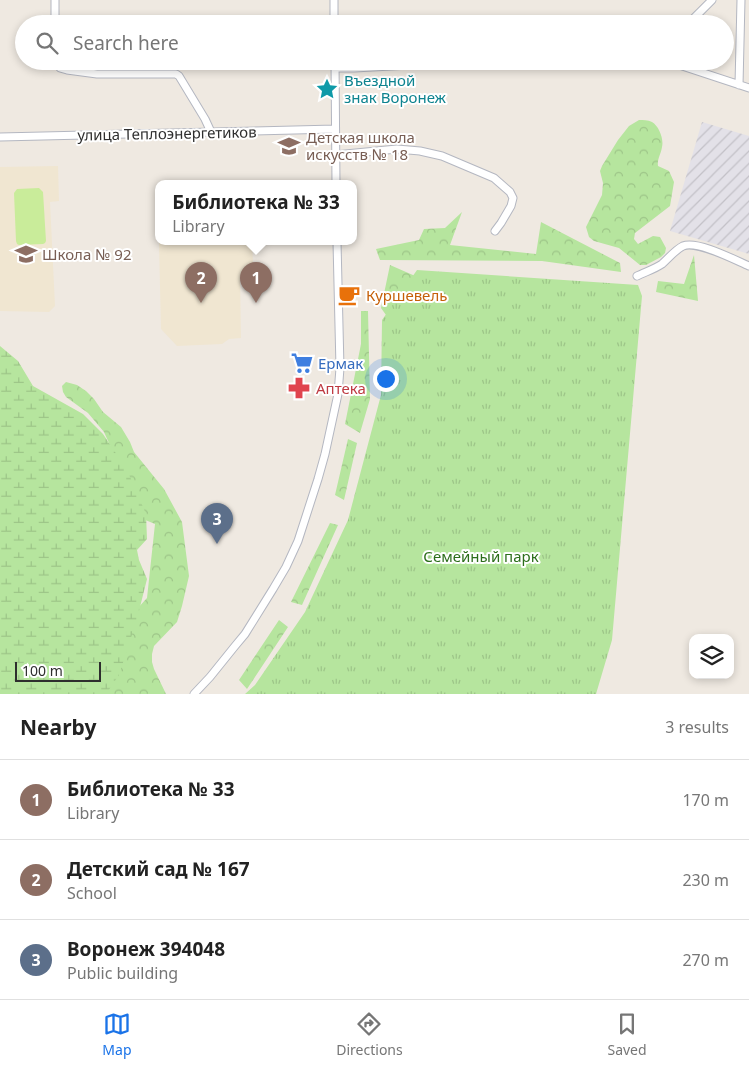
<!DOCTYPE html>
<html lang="en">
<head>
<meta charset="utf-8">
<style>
	body { margin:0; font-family:"Noto Sans",sans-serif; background:#f2f2f2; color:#222 }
	.controls { position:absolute; right:15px; bottom:15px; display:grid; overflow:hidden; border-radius:10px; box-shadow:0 2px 8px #0003 }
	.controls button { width:45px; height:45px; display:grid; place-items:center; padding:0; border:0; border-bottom:1px solid #e0e0e0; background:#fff; color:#222; font:25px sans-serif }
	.scale { position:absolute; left:15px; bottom:12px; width:86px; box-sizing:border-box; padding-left:5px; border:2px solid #2e2e2e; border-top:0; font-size:14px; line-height:18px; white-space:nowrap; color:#2e2e2e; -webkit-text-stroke:4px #fff; paint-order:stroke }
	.you { position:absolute; left:385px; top:378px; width:18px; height:18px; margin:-12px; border:4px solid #fff; border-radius:50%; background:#1a73e8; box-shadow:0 0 0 8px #1a73e833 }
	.badge { display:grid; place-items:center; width:32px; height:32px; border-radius:50%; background:#1a73e8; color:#fff; font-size:16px; font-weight:700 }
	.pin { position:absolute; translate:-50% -41px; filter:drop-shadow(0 1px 2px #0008) }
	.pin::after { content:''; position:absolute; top:26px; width:18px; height:15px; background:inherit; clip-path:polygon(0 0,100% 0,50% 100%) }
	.popup { position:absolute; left:155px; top:180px; width:202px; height:65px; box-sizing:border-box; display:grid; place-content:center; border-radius:10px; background:#fff; filter:drop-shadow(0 1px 4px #0005); font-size:16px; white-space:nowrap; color:#767676 }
	.popup b { font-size:19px; color:#222 }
	.popup::after { content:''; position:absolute; left:50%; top:100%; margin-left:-10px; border:10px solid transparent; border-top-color:#fff }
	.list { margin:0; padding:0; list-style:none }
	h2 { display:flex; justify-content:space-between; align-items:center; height:65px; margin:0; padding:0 20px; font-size:21px }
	h2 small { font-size:16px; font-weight:400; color:#767676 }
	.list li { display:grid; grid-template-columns:32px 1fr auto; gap:15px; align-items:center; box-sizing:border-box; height:80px; padding:0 20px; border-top:1px solid #e0e0e0 }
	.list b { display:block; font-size:19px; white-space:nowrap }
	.list p { margin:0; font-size:16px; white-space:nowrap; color:#767676 }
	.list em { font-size:16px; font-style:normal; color:#767676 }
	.icon { flex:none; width:28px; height:28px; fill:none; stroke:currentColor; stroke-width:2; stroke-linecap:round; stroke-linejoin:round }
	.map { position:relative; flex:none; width:749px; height:694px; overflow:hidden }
	.search { position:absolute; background:#fff; box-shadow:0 2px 8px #0003; left:15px; right:15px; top:15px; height:55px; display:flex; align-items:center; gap:12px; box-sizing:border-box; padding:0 18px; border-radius:28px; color:#767676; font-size:19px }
	.sheet { height:305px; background:#fff }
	nav { display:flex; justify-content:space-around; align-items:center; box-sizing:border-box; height:70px; border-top:1px solid #e0e0e0; background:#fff; font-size:14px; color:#767676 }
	nav a { display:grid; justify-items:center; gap:2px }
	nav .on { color:#1a73e8 }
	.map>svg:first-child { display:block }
	.industrial { fill:url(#industrial-furrows) }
	.education { fill:#f0e6d1 }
	.forest { fill:url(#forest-crowns) }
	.wetland { fill:url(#wetland-marsh) }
	.park { fill:url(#park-tufts) }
	.pitch { fill:#c9ec9a }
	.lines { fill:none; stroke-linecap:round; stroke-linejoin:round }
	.minor-casing { stroke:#b4b7c1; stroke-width:9 }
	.minor { stroke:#fff; stroke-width:7 }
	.labels { text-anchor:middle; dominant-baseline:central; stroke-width:4; stroke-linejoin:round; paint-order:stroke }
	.culture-label { font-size:15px; fill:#0d838f; stroke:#fff; text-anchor:start }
	.street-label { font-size:15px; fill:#2e2e2e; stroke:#fff }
	.education-label { font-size:15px; fill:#785e54; stroke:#fff; text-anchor:start }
	.food-label { font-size:15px; fill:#c56008; stroke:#fff; text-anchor:start }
	.shop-label { font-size:15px; fill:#366cbe; stroke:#fff; text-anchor:start }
	.health-label { font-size:15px; fill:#be3a42; stroke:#fff; text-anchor:start }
	.park-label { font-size:15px; fill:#2c6e1b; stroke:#fff }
</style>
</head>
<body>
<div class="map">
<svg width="749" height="694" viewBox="0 0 749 694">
	<defs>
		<pattern id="industrial-furrows" width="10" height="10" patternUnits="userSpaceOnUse" patternTransform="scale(1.25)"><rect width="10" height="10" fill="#e3e1e8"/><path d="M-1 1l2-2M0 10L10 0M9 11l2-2" fill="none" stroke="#c3c1c7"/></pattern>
		<pattern id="forest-crowns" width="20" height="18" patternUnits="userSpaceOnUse" patternTransform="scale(1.25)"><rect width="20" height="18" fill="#b6e59e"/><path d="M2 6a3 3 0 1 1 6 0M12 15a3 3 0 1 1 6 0" fill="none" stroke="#9dc588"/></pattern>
		<pattern id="wetland-marsh" width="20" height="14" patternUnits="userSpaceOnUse" patternTransform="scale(1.25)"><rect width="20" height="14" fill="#b6e59e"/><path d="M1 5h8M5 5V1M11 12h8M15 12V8" fill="none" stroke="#9dc588"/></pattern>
		<pattern id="park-tufts" width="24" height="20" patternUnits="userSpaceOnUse" patternTransform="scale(1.25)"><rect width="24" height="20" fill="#b6e59e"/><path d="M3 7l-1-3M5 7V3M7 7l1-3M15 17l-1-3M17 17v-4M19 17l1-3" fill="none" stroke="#9dc588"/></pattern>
	</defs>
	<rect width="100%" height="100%" fill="#efe9e1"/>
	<path class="industrial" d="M 702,122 L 749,136 L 749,254 L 670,231 Z"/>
	<path class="education" d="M 58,166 L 59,201 L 50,202 L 55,306 L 49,312 L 0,311 L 0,167 Z
		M 203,242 L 252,242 L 253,264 L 240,277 L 241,338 L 229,339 L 222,344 L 177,346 L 161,329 L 159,243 Z"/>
	<path class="forest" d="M 639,120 C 643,120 648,120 652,122 C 659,126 664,139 662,147 C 661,154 657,159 658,166 L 669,171 L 674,182 L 670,206 L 635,233 L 634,239 L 638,244 L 653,236 L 660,237 L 666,248 L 665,253 L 661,257 L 646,265 L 640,265 L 619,248 L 594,241 L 589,237 L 586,227 L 602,195 L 603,183 L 600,171 L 602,166 L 618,140 L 629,126 Z
		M 462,212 L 450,245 L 536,254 L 541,222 L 620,263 L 621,272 L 542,261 L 380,260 L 376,249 L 419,240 L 424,229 L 445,228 Z
		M 694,255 L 698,301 L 656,292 L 658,281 L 684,284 Z
		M 390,265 L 422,279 L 391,322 L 381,308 Z
		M 361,311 L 368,311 L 370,399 L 360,433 L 345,424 L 361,344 Z
		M 66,382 L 77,385 L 86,391 L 94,399 L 103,412 L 121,427 L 130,442 L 134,452 L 164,489 L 182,522 L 189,576 L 182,606 L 177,622 L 154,646 L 152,654 L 152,662 L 154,669 L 166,694 L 99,694 L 115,633 L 147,598 L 155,524 L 138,517 L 132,494 L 104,432 L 88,413 L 66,397 L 63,392 L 62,386 Z
		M 348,439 L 357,443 L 344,500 L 335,495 Z
		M 330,523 L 338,525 L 302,605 L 291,602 Z
		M 279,620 L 288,627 L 247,689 L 239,680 Z"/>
	<path class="wetland" d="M 0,346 L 18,361 L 33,386 L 83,414 L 103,434 L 127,470 L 146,514 L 147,539 L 137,550 L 139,560 L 147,579 L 137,619 L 119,675 L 106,694 L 0,694 Z"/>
	<path class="park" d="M 417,270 L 638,285 L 642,296 L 612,640 L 596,694 L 245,694 L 255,685 L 305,612 L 348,520 L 381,395 L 382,320 Z"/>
	<path class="pitch" d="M 39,188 L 43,192 L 46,241 L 45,243 L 43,244 L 19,245 L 17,244 L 16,241 L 14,193 L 17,189 Z"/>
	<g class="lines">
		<g class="minor-casing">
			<path id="minor" d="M 55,0 L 55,24
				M 334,0 L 334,24
				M 688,24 L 712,0
				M 56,61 L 60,68 L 67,70 L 97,74 L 176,74 L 179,76 L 205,119 L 211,132
				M 335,61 L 336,184
				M 543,61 L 565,65 L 611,61
				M 667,61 L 749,88
				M 335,68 L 354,68 L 486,61
				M 739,85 L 741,0
				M 0,137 L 335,129
				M 335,155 L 397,149 L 420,151 L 442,156 L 494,178 L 510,192 L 513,198 L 511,206 L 501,223 L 495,231
				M 637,276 C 645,272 655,269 662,264 C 669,258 675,250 683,246 C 697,240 735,260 749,266
				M 194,694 L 210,677 L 235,646 L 245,634 L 273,589 L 286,567 L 298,541 L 318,479 L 325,454 L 338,394 L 340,368 L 337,242"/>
		</g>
		<use href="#minor" class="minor"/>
	</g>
	<defs>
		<g id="sight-bare" transform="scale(1.725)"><path d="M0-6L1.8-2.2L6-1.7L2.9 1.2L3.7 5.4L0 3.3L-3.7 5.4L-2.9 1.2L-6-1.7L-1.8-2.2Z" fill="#0f9aa8" stroke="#fff" stroke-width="2.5" paint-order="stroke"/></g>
		<g id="school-bare" transform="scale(1.725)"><path d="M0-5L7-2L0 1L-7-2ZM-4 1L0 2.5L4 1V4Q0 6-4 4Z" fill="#8d6e63" stroke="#fff" stroke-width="2.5" paint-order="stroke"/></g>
		<g id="cafe-bare" transform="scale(1.725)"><path d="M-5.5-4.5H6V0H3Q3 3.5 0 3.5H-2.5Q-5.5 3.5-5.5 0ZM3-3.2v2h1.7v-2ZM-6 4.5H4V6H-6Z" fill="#e8710a" stroke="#fff" stroke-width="2.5" paint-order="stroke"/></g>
		<g id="supermarket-bare" transform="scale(1.725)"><path d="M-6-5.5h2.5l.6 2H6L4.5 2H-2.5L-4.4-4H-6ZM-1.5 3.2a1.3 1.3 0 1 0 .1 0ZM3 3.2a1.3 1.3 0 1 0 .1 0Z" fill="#3f7fe0" stroke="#fff" stroke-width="2.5" paint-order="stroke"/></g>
		<g id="pharmacy-bare" transform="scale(1.725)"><path d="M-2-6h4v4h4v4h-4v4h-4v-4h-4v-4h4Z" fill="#e0444e" stroke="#fff" stroke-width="2.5" paint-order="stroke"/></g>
	</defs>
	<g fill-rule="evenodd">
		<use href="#sight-bare" x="327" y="89"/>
		<use href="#school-bare" x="289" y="146"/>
		<use href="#school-bare" x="26" y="254"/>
		<use href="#cafe-bare" x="349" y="295"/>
		<use href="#supermarket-bare" x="302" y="363"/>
		<use href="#pharmacy-bare" x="299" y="388"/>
	</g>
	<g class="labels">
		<g class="culture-label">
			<text x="344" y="80">Въездной<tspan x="344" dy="17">знак Воронеж</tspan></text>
		</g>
		<g class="street-label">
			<text transform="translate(167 133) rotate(-1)">улица Теплоэнергетиков</text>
		</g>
		<g class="education-label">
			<text x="306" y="137">Детская школа<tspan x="306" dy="17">искусств № 18</tspan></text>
			<text x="42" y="254">Школа № 92</text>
		</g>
		<g class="food-label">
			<text x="366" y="295">Куршевель</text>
		</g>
		<g class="shop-label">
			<text x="318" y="363">Ермак</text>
		</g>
		<g class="health-label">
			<text x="316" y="388">Аптека</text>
		</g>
		<g class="park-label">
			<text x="481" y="556">Семейный парк</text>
		</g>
	</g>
</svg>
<div class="controls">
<button><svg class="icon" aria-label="layers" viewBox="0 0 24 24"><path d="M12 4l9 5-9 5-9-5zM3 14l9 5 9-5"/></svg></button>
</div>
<div class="scale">100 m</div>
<div class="you"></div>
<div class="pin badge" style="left:256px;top:303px;background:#8d6e63">1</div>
<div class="popup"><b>Библиотека № 33</b>Library</div>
<div class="pin badge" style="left:201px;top:303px;background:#8d6e63">2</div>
<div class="pin badge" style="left:217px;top:544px;background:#5c6f8a">3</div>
<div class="search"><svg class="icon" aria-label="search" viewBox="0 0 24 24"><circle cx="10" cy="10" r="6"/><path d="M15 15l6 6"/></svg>Search here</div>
</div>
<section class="sheet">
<h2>Nearby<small>3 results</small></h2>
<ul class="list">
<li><span class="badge" style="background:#8d6e63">1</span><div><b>Библиотека № 33</b><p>Library</p></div><em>170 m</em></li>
<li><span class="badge" style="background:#8d6e63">2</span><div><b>Детский сад № 167</b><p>School</p></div><em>230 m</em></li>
<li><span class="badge" style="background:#5c6f8a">3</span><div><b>Воронеж 394048</b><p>Public building</p></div><em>270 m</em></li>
</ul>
</section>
<nav>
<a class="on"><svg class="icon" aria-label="map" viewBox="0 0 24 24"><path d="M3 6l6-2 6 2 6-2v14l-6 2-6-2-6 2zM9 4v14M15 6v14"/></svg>Map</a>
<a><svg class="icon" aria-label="directions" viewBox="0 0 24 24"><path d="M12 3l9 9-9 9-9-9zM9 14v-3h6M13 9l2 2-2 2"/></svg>Directions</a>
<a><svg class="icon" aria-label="saved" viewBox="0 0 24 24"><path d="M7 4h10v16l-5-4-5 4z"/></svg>Saved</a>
</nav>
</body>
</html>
